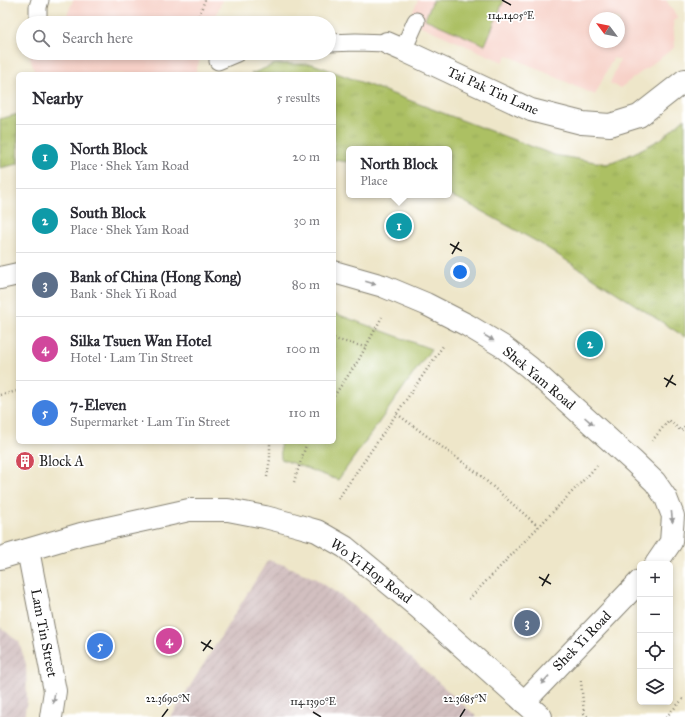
<!DOCTYPE html>
<html lang="en">
<head>
<meta charset="utf-8">
<style>
	body { margin:0; font-family:"IM FELL Great Primer",serif; background:#f2f2f3; color:#2b2b33 }
	.controls { position:absolute; right:12px; bottom:12px; display:grid; overflow:hidden; border-radius:6px; box-shadow:0 2px 6px #0003 }
	.controls button { width:36px; height:36px; display:grid; place-items:center; padding:0; border:0; border-bottom:1px solid #e1e1e2; background:#fff; color:#2b2b33; font:20px sans-serif }
	.compass { position:absolute; left:589px; top:12px; width:36px; height:36px; border-radius:50%; background:#fff; box-shadow:0 2px 6px #0003; rotate:302deg }
	.you { position:absolute; left:460px; top:272px; width:14px; height:14px; margin:-10px; border:3px solid #fff; border-radius:50%; background:#1a73e8; box-shadow:0 0 0 6px #1a73e833 }
	.badge { display:grid; place-items:center; width:26px; height:26px; border-radius:50%; background:#db2777; color:#fff; font-size:13px; font-weight:700 }
	.pin { position:absolute; translate:-50% -50%; border:2px solid #fff; box-shadow:0 1px 4px #0006 }
	.popup { position:absolute; left:346px; top:146px; width:106px; height:52px; box-sizing:border-box; display:grid; place-content:center; border-radius:6px; background:#fff; filter:drop-shadow(0 1px 3px #0005); font-size:13px; white-space:nowrap; color:#7c7c81 }
	.popup b { font-size:15px; color:#2b2b33 }
	.popup::after { content:''; position:absolute; left:50%; top:100%; margin-left:-8px; border:8px solid transparent; border-top-color:#fff }
	.list { margin:0; padding:0; list-style:none }
	h2 { display:flex; justify-content:space-between; align-items:center; height:52px; margin:0; padding:0 16px; font-size:17px }
	h2 small { font-size:13px; font-weight:400; color:#7c7c81 }
	.list li { display:grid; grid-template-columns:26px 1fr auto; gap:12px; align-items:center; box-sizing:border-box; height:64px; padding:0 16px; border-top:1px solid #e1e1e2 }
	.list b { display:block; font-size:15px; white-space:nowrap }
	.list p { margin:0; font-size:13px; white-space:nowrap; color:#7c7c81 }
	.list em { font-size:13px; font-style:normal; color:#7c7c81 }
	.icon { flex:none; width:22px; height:22px; fill:none; stroke:currentColor; stroke-width:2; stroke-linecap:round; stroke-linejoin:round }
	.map { position:relative; flex:none; width:685px; height:717px; overflow:hidden }
	.search { position:absolute; background:#fff; box-shadow:0 2px 6px #0003; left:16px; top:16px; width:320px; height:44px; display:flex; align-items:center; gap:10px; box-sizing:border-box; padding:0 14px; border-radius:22px; color:#7c7c81; font-size:15px }
	.panel { position:absolute; background:#fff; box-shadow:0 2px 6px #0003; left:16px; top:72px; width:320px; height:372px; border-radius:6px }
	.map>svg:first-child { display:block }
	.built { fill:#f7d1c8; fill-rule:evenodd }
	.industrial { fill:url(#industrial-furrows) }
	.grass { fill:url(#grass-tufts); stroke:#646e40 }
	.garden { fill:#acc064; stroke:#646e40 }
	.lines { fill:none; stroke-linecap:round; stroke-linejoin:round }
	.service-casing { stroke:#858172; stroke-width:19 }
	.minor-casing { stroke:#858172; stroke-width:24 }
	.secondary-casing { stroke:#858172; stroke-width:24 }
	.path { stroke:#858172; stroke-width:2.5; stroke-dasharray:1 3; stroke-linecap:butt }
	.service { stroke:#fff; stroke-width:17 }
	.minor { stroke:#fff; stroke-width:22 }
	.secondary { stroke:#fff; stroke-width:22 }
	.oneway { fill:#999 }
	.ticks { fill:none; stroke:#1c1c1c; stroke-width:1.5 }
	.labels { text-anchor:middle; dominant-baseline:central; stroke-width:3.5; stroke-linejoin:round; paint-order:stroke }
	.street-label { font-size:14px; fill:#1c1c1c; stroke:#fff }
	.poi-label { font-size:14px; fill:#1c1c1c; stroke:#fff; text-anchor:start }
	.ticks-label { font-size:10px; text-anchor:middle; fill:#1c1c1c; stroke:#fff; stroke-width:3.5; stroke-linejoin:round; paint-order:stroke }
</style>
</head>
<body>
<div class="map">
<svg width="685" height="717" viewBox="0 0 685 717">
	<defs>
		<pattern id="industrial-furrows" width="10" height="10" patternUnits="userSpaceOnUse"><rect width="10" height="10" fill="#d2bfc0"/><path d="M-1 1l2-2M0 10L10 0M9 11l2-2" fill="none" stroke="#b4a4a4"/></pattern>
		<pattern id="grass-tufts" width="24" height="20" patternUnits="userSpaceOnUse"><rect width="24" height="20" fill="#acc064"/><path d="M3 7l-1-3M5 7V3M7 7l1-3M15 17l-1-3M17 17v-4M19 17l1-3" fill="none" stroke="#93a456"/></pattern>
	</defs>
	<rect width="100%" height="100%" fill="#fff"/>
	<filter id="ink" filterUnits="userSpaceOnUse"><feTurbulence type="fractalNoise" baseFrequency=".025" numOctaves="2"/><feDisplacementMap in="SourceGraphic" scale="8" xChannelSelector="R" yChannelSelector="G"/><feConvolveMatrix kernelMatrix="1 2 1 2 8 2 1 2 1" color-interpolation-filters="sRGB"/></filter>
	<filter id="wash" filterUnits="userSpaceOnUse"><feTurbulence type="fractalNoise" baseFrequency=".012" numOctaves="4" result="noise"/><feDisplacementMap in="SourceGraphic" scale="16" xChannelSelector="R" yChannelSelector="G"/><feGaussianBlur stdDeviation="0.9" result="paint"/><feColorMatrix in="noise" values="0 0 0 0 0 0 0 0 0 0 0 0 0 0 0 0 0 1.4 0 .05"/><feComposite in="paint" operator="in"/></filter>
	<g filter="url(#wash)">
		<rect width="100%" height="100%" fill="#eee6c9"/>
		<path class="built" d="M 73,0 L 222,0 L 213,23 L 64,23 Z
			M 418,0 L 666,0 L 678,18 L 673,21 L 675,47 L 620,88 L 610,83 L 620,60 L 613,58 L 595,95 L 507,55 L 503,62 L 421,26 L 410,18 ZM 595,18 L 619,18 L 619,42 L 595,42 Z
			M 29,53 L 202,53 L 195,74 L 35,74 Z"/>
		<path class="industrial" d="M 268,560 L 284,565 L 316,579 L 344,598 L 477,717 L 171,717 Z
			M 0,627 L 19,642 L 26,664 L 27,701 L 24,717 L 0,717 Z"/>
		<path class="grass" d="M 275,64 L 313,64 L 554,155 L 607,164 L 634,153 L 661,139 L 685,118 L 685,337 L 541,244 L 463,201 L 448,195 L 449,149 L 349,149 L 349,162 L 334,160 L 334,74 L 251,74 Z
			M 18,114 L 18,164 L 0,168 L 0,119 Z"/>
		<path class="garden" d="M 433,0 L 504,0 L 485,45 L 425,19 Z
			M 334,313 L 431,349 L 338,480 L 281,459 L 280,442 L 334,442 Z"/>
	</g>
	<g filter="url(#ink)">
		<g class="lines">
			<g class="service-casing">
				<path id="service" d="M 38,23 L 38,7 L 40,0
					M 329,43 L 356,42 L 387,43
					M 403,50 L 416,21
					M 218,61 L 237,53"/>
			</g>
			<g class="minor-casing">
				<path id="minor" d="M 387,43 L 403,50 L 531,110 L 582,123 L 610,125 L 639,116 L 685,80
					M 334,272 L 383,286 L 426,304 L 467,325 L 502,346 L 529,367 L 634,462 L 655,482 L 666,498 L 673,516 L 671,542 L 656,564
					M 0,278 L 18,274
					M 28,550 L 55,691 L 51,717
					M 524,702 L 640,581"/>
			</g>
			<g class="secondary-casing">
				<path id="secondary" d="M 0,558 L 81,534 L 189,510 L 228,510 L 265,517 L 292,524 L 317,531 L 345,547 L 419,608 L 541,717"/>
			</g>
			<path class="path" d="M 196,23 L 205,0
				M 334,338 L 338,340 L 365,347
				M 0,395 L 18,391
				M 334,396 L 358,361 L 382,317
				M 397,414 L 476,472 L 539,527
				M 652,441 L 669,420 L 681,431 L 685,426
				M 267,477 L 270,459 L 270,442
				M 294,482 L 307,442
				M 338,499 L 443,346
				M 469,599 L 597,466
				M 581,681 L 584,713 L 588,717
				M 666,717 L 685,697"/>
			<use href="#service" class="service"/>
			<use href="#minor" class="minor"/>
			<use href="#secondary" class="secondary"/>
		</g>
		<defs><path id="oneway-solid" d="M-6-.8H1V-3.2L6.5 0L1 3.2V.8H-6Z"/></defs>
		<g class="oneway">
			<use href="#oneway-solid" transform="translate(371 283) rotate(16)"/>
			<use href="#oneway-solid" transform="translate(489 338) rotate(31)"/>
			<use href="#oneway-solid" transform="translate(589 421) rotate(42)"/>
			<use href="#oneway-solid" transform="translate(672 517) rotate(84)"/>
			<use href="#oneway-solid" transform="translate(545 680) rotate(133)"/>
			<use href="#oneway-solid" transform="translate(54 698) rotate(99)"/>
		</g>
	</g>
	<path class="ticks" d="M 502,0 L 511,5M 450,244 L 462,251M 452,254 L 459,242M 664,378 L 676,385M 666,387 L 673,375M 539,577 L 551,584M 542,586 L 549,574M 201,642 L 213,649M 203,651 L 211,640M 313,712 L 321,717M 162,717 L 168,709M 460,717 L 465,709"/>
	<defs>
		<g id="building-disc" transform="scale(1)"><circle r="9.5" fill="#d1495b" stroke="#fff"/><path d="M-4-6H4V6H1V3H-1V6H-4ZM-2.5-4.3h1.7v1.8h-1.7ZM.8-4.3h1.7v1.8H.8ZM-2.5-1h1.7V.8h-1.7ZM.8-1h1.7V.8H.8Z" fill="#fff"/></g>
	</defs>
	<g fill-rule="evenodd">
		<use href="#building-disc" x="25" y="461"/>
	</g>
	<g class="labels">
		<g class="street-label">
			<text transform="translate(493 91) rotate(24)">Tai Pak Tin Lane</text>
			<text transform="translate(539 378) rotate(40)">Shek Yam Road</text>
			<text transform="translate(371 571) rotate(37)">Wo Yi Hop Road</text>
			<text transform="translate(44 633) rotate(79)">Lam Tin Street</text>
			<text transform="translate(582 641) rotate(-46)">Shek Yi Road</text>
		</g>
		<g class="poi-label">
			<text x="39" y="461">Block A</text>
		</g>
	</g>
	<g class="ticks-label">
		<text x="511" y="19">114.1405°E</text>
		<text x="168" y="702">22.3690°N</text>
		<text x="465" y="702">22.3685°N</text>
		<text x="313" y="705">114.1390°E</text>
	</g>
</svg>
<div class="controls">
<button>+</button>
<button>−</button>
<button><svg class="icon" aria-label="locate" viewBox="0 0 24 24"><circle cx="12" cy="12" r="6"/><path d="M12 2v4M12 18v4M2 12h4M18 12h4"/></svg></button>
<button><svg class="icon" aria-label="layers" viewBox="0 0 24 24"><path d="M12 4l9 5-9 5-9-5zM3 14l9 5 9-5"/></svg></button>
</div>
<svg class="compass" viewBox="-18 -18 36 36"><path d="M0-13l5 13h-10z" fill="#e53935"/><path d="M0 13l5-13h-10z" fill="#7c7c81"/></svg>
<div class="you"></div>
<div class="pin badge" style="left:399px;top:226px;background:#0f9aa8">1</div>
<div class="popup"><b>North Block</b>Place</div>
<div class="pin badge" style="left:590px;top:344px;background:#0f9aa8">2</div>
<div class="pin badge" style="left:527px;top:623px;background:#5c6f8a">3</div>
<div class="pin badge" style="left:169px;top:641px;background:#d1479c">4</div>
<div class="pin badge" style="left:100px;top:646px;background:#3f7fe0">5</div>
<div class="search"><svg class="icon" aria-label="search" viewBox="0 0 24 24"><circle cx="10" cy="10" r="6"/><path d="M15 15l6 6"/></svg>Search here</div>
<section class="panel">
<h2>Nearby<small>5 results</small></h2>
<ul class="list">
<li><span class="badge" style="background:#0f9aa8">1</span><div><b>North Block</b><p>Place · Shek Yam Road</p></div><em>20 m</em></li>
<li><span class="badge" style="background:#0f9aa8">2</span><div><b>South Block</b><p>Place · Shek Yam Road</p></div><em>30 m</em></li>
<li><span class="badge" style="background:#5c6f8a">3</span><div><b>Bank of China (Hong Kong)</b><p>Bank · Shek Yi Road</p></div><em>80 m</em></li>
<li><span class="badge" style="background:#d1479c">4</span><div><b>Silka Tsuen Wan Hotel</b><p>Hotel · Lam Tin Street</p></div><em>100 m</em></li>
<li><span class="badge" style="background:#3f7fe0">5</span><div><b>7-Eleven</b><p>Supermarket · Lam Tin Street</p></div><em>110 m</em></li>
</ul>
</section>
</div>
</body>
</html>
